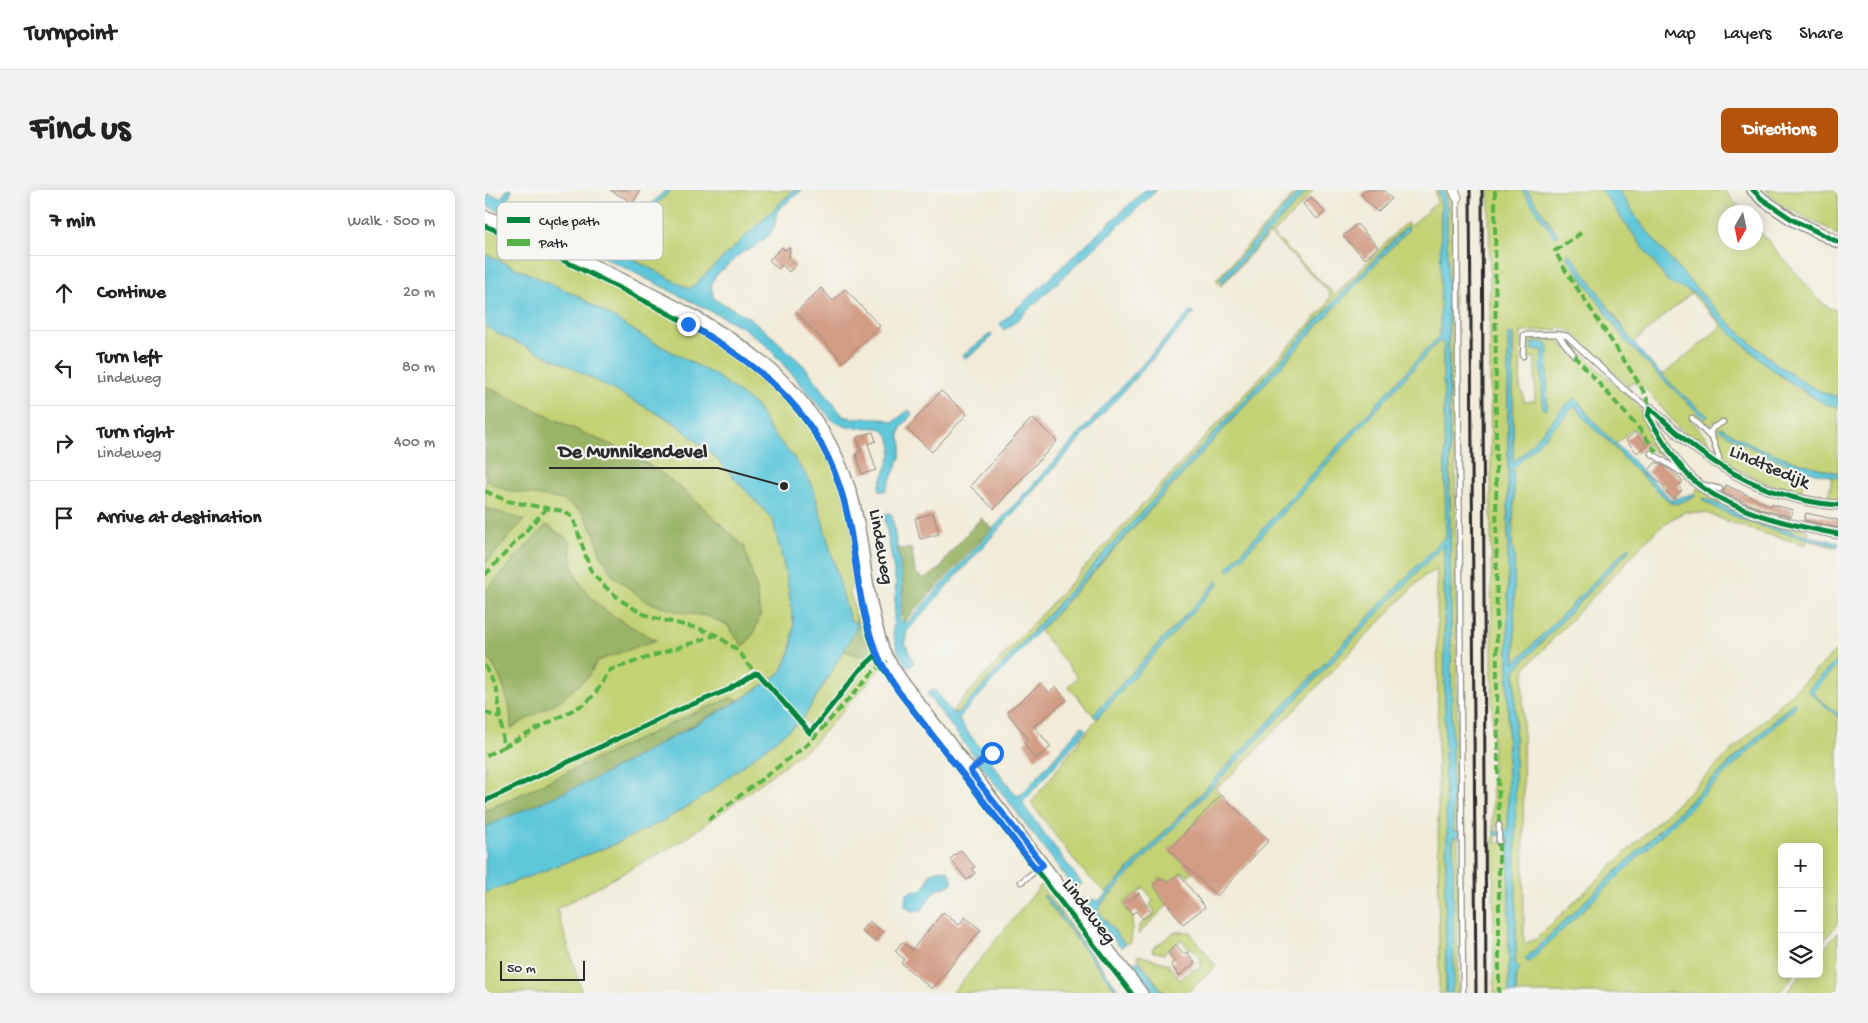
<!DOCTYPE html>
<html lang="en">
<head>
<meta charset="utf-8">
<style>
	body { margin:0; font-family:"Gochi Hand",sans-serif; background:#f2f2f2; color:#222 }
	.controls { position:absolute; right:15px; bottom:15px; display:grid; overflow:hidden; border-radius:8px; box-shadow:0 2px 12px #0003 }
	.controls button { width:45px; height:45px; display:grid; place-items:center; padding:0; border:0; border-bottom:1px solid #e0e0e0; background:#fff; color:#222; font:25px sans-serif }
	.compass { position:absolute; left:1233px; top:15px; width:45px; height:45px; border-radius:50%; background:#fff; box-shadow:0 2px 12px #0003; rotate:189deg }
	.scale { position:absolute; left:15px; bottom:12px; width:85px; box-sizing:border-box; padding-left:5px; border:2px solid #2b2b2b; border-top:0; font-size:14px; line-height:18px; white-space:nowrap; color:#2b2b2b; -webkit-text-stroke:4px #f6f6f2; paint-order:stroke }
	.stop { position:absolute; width:15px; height:15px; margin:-11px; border:4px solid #1a73e8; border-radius:50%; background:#fff }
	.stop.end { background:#1a73e8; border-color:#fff; box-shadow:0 1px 5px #0008 }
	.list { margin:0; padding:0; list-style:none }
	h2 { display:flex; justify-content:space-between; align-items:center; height:65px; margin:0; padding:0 20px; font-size:21px }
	h2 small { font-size:16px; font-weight:400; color:#767676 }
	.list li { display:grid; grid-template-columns:32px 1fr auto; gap:15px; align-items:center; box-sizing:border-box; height:75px; padding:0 20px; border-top:1px solid #e0e0e0 }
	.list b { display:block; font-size:19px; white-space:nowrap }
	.list p { margin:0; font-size:16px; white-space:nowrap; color:#767676 }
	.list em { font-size:16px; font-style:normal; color:#767676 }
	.icon { flex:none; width:28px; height:28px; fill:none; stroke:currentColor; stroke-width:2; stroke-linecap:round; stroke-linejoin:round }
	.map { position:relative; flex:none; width:1353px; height:803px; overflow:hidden; border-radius:8px }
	header { display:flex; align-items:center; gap:30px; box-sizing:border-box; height:70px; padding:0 25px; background:#fff; border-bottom:1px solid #e0e0e0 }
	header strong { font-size:24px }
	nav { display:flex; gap:28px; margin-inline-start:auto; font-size:18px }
	.intro { display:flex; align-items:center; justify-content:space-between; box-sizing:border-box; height:120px; padding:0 30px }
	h1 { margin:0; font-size:35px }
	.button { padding:12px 22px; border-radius:8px; background:#b45309; color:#fff; font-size:18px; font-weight:700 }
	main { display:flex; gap:30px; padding:0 30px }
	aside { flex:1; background:#fff; border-radius:8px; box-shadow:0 2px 12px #0003 }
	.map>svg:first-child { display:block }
	.green { fill:#c2d274; stroke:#767e50; fill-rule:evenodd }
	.forest { fill:#99b466; stroke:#627048 }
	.water { fill:#5ec7da; stroke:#447982 }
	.pier { fill:#f1ebd8 }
	.building { fill:#d29c85 }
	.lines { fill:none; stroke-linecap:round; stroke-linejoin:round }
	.service-casing { stroke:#8e8b82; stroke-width:7 }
	.minor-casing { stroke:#8e8b82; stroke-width:11 }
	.tertiary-casing { stroke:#8e8b82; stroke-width:14 }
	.secondary-casing { stroke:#8e8b82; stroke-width:15 }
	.service { stroke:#fff; stroke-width:4.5 }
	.minor { stroke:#fff; stroke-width:9 }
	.tertiary { stroke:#fff; stroke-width:11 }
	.secondary { stroke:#fff; stroke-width:12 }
	.rail { stroke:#2b2b2b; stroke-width:3 }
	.quiet { stroke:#56b246; stroke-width:4; stroke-dasharray:8 4; stroke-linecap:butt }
	.cycleway-casing { stroke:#f6f6f2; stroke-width:8 }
	.cycleway { stroke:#00873e; stroke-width:5 }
	.route { stroke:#1a73e8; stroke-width:6 }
	.labels { text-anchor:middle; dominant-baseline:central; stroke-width:4.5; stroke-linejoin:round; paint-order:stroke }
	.street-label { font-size:19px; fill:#2b2b2b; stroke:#f6f6f2 }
	.key { fill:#f6f6f2; stroke:#b9b9b6; stroke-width:1 }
	.key-label { font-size:14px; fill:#2b2b2b }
	.leader { fill:none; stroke:#2b2b2b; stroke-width:2 }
	.callout-dot { fill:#2b2b2b; stroke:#f6f6f2; stroke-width:2 }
	.callout-label { font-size:20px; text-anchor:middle; font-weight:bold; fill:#2b2b2b; stroke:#f6f6f2; stroke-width:4.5; stroke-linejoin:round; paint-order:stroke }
</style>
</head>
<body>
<header>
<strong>Turnpoint</strong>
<nav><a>Map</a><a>Layers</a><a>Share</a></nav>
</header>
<div class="intro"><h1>Find us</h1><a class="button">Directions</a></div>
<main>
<aside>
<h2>7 min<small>Walk · 500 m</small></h2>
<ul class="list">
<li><svg class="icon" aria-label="ahead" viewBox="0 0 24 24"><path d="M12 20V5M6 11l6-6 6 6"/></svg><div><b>Continue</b></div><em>20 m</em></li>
<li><svg class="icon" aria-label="left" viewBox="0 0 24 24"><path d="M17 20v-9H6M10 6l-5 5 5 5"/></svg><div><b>Turn left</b><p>Lindeweg</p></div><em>80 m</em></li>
<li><svg class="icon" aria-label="right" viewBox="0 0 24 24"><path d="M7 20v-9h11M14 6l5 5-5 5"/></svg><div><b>Turn right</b><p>Lindeweg</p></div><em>400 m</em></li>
<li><svg class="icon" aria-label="arrive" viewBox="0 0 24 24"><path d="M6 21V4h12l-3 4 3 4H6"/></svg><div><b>Arrive at destination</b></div></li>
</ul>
</aside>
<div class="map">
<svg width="1353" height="803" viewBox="0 0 1353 803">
	<rect width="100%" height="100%" fill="#f6f6f2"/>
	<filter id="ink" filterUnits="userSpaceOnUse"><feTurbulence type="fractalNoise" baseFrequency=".02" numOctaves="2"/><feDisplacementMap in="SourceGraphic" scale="10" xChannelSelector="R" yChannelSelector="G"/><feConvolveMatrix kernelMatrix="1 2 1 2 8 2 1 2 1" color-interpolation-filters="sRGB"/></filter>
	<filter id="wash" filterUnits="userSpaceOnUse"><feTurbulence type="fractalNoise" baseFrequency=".0096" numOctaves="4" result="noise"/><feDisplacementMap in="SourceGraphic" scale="20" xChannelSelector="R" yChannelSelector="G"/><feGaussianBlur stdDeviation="1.12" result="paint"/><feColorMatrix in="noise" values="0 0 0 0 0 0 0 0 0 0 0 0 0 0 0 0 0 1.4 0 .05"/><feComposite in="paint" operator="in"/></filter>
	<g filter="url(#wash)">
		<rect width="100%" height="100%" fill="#f1ebd8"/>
		<path class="green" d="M 186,0 L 309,0 L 205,99 L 128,59 L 130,54 Z
			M 813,0 L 816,0 L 734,90 L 737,93 L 823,0 L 828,0 L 812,20 L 787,44 L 850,105 L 917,36 L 922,33 L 926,36 L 952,12 L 950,0 L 953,0 L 956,15 L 956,140 L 955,145 L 788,327 L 742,379 L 745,380 L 951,154 L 956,151 L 959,155 L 958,163 L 961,348 L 957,350 L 621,703 L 596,679 L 546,613 L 614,526 L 734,391 L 697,428 L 608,525 L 583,496 L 593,488 L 555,441 L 850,117 L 923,40 L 922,36 L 919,38 L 847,114 L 489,506 L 474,522 L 467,523 L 469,519 L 842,115 L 845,106 L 843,101 L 785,44 L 736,96 L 731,90 Z
			M 959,0 L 967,0 L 968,7 L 973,642 L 968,641 L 967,637 L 964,112 L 962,74 L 962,15 Z
			M 1004,0 L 1037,0 L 1071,47 L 1073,44 L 1042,0 L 1116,0 L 1184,93 C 1191,96 1203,99 1209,103 C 1222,113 1232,128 1243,140 C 1271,167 1315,208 1353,217 L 1353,283 C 1312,273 1271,261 1236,237 C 1262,259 1290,269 1322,279 L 1315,305 L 1283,294 L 1241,274 L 1229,244 L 1229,240 L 1237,231 L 1229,231 L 1222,239 L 1209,226 L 1205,230 L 1223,249 L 1230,267 L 1193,237 L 1162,200 L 1147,192 L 1143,196 L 1090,144 L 1081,139 L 1036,142 L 1035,198 L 1038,203 L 1039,212 L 1050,211 L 1050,168 L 1041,167 L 1041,150 C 1045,147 1048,147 1053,147 C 1075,146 1073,152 1088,166 L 1090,163 L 1077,149 L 1078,147 L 1081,148 L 1147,210 L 1160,226 L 1190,275 L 1177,265 L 1169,262 L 1148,238 L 1131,254 L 1111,234 L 1092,210 L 1083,213 L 1036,266 L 1028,272 L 1028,145 L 1023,145 L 1023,639 L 1019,642 L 1017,635 L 1011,635 L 1011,642 L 1008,642 ZM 1081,65 L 1126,120 L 1148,153 L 1206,103 L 1237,136 L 1179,184 L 1171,183 L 1140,150 Z
			M 1134,0 L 1239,0 L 1258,22 L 1240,22 L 1240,52 L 1270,52 L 1271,37 L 1336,112 L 1345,118 L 1353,121 L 1353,207 C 1292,193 1201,90 1162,41 C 1151,28 1143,14 1134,0 Z
			M 1280,0 L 1353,0 L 1353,46 L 1342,38 L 1297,15 Z
			M 0,38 L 100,79 L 224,143 L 266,171 L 292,194 L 315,219 L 340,253 L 360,305 L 376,392 L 368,395 L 364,401 L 371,424 L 371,433 L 365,430 L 327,294 L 307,265 L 285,240 L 270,215 L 230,185 L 161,148 L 93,106 L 0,64 Z
			M 0,135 L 11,143 L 84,176 L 190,233 L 228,265 L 288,330 L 301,385 L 309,434 L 306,460 L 297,481 L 286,490 L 254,510 L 246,508 L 207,524 L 0,621 L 0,464 C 12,479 21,498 25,518 C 26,525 26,532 27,538 L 103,487 L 112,471 L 170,450 C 136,431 102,417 88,378 C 86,370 86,359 85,351 L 62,335 L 0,401 L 0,374 L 39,330 L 0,318 L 0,288 L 3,292 L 78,310 L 97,322 L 109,342 L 116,365 L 162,412 L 195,422 L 222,426 L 242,435 L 258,457 L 269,443 L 275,425 L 271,397 L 243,341 L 202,303 L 175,282 L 141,261 L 100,244 L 3,197 L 0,198 Z
			M 1088,217 L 1091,217 L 1109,239 L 1121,248 L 1145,275 L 1186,313 C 1194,316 1201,308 1209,307 L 1212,298 L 1324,341 L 1322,346 L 1316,344 L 1249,322 L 1219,308 L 1218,310 C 1258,335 1307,344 1353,356 L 1353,358 L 1322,350 L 1321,355 L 1264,339 L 1221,323 L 1200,322 L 1190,327 L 1171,341 L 1040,478 L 1038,493 L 1039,754 L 1051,749 L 1059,741 L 1353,459 L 1353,734 L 1334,756 L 1334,657 L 1297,657 L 1297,784 L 1310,784 L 1294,803 L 1031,803 L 1032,777 L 1030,773 L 1031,760 L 1030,480 L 1144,361 L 1143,357 L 1030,473 L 1029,365 L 1027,353 L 1029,309 L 1028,279 ZM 1308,512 L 1312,515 L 1041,770 L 1041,768 Z
			M 1347,287 L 1353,288 L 1353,310 L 1343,309 Z
			M 959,354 L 960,598 L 962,645 L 960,697 L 961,803 L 954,803 L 952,380 L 939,386 L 744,588 L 730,598 L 736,605 L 684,660 L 707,682 L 702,686 L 699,682 L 683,692 L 680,689 L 678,690 L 676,688 L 669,694 L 683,714 L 653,745 L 654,736 L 670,723 L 665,715 L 668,710 L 659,698 L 638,714 L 648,728 L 646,752 L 640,754 L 614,722 L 613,719 L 616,714 Z
			M 357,460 L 373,465 L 389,464 L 373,481 L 327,537 L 318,529 L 344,487 Z
			M 393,465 L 398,476 L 328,554 L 245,616 L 197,651 L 72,719 L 97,803 L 0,803 L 0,703 L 130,654 L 178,631 L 215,609 L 312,533 L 324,546 C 349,520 369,491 393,465 Z
			M 1008,645 L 1011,645 L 1011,653 L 1017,653 L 1017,646 L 1024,650 L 1024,803 L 1009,803 Z
			M 969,646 L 973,646 L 973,803 L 967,803 L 967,670 Z
			M 556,695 L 636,803 L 467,803 L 475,794 Z
			M 690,742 L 705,742 L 731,776 L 702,803 L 679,803 L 652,766 L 654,765 L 683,774 L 684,778 L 687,779 L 695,790 L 697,789 L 699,785 L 706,782 L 706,780 L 714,779 L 716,776 L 716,769 L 707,758 L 704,759 L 696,750 L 679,764 L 667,761 L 667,759 Z
			M 1353,742 L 1353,803 L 1301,803 L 1317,784 L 1334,784 L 1334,764 Z"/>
		<path class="forest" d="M 3,197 L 100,244 L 141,261 L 175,282 L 202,303 L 259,356 L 271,397 L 275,425 L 269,443 L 258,457 L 242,435 L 222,426 L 195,422 L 162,412 L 128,386 L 116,365 L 109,342 L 97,322 L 78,310 L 22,300 L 3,292 L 0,288 L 0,198 Z
			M 0,318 L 39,330 L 0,374 Z
			M 496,328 L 507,338 L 419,432 L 417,426 L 419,400 L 414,389 L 410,359 L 427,359 L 430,381 L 433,385 L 438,388 L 445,386 L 455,378 L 465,363 Z
			M 61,335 L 85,351 C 86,359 86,370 88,378 C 102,417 137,431 171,450 L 112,471 L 103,487 L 76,510 L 26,538 L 25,518 L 17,493 L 8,474 L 0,464 L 0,401 Z
			M 371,424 L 378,430 L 389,464 L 373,465 L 357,460 L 372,438 Z
			M 246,508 L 254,510 L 114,587 L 0,637 L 0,621 L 207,524 Z"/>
		<path class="water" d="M 22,0 L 27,0 L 23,9 L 24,12 L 121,57 L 181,0 L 186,0 L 130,54 L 128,59 L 205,99 L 309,0 L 317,0 L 292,21 L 289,38 L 283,46 L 269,57 L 259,61 L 230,86 L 226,96 L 229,109 L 265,128 L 290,149 L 321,178 L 358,226 L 367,228 L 396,228 L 408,232 L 424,220 L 427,224 L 416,238 L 414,245 L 417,254 L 415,268 L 401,300 L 395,302 L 394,298 C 399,277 419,254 395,238 L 362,237 L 348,231 L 282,156 L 259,138 L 75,45 L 0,15 L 0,3 L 16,8 Z
			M 660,0 L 672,0 L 529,133 L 519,140 L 515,134 Z
			M 816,0 L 823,0 L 737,93 L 734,90 Z
			M 953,0 L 959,0 L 962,15 L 968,641 L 973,642 L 1019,642 L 1023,639 L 1023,144 L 1028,145 L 1028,272 L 1036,266 L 1083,213 L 1090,208 L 1111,234 L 1187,310 L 1210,303 L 1209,307 C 1201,308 1194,316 1186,313 L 1145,275 L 1121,248 L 1109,239 L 1091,217 L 1089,217 L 1028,279 L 1029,309 L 1027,353 L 1029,365 L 1030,473 L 1142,358 L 1146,358 L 1030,480 L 1031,760 L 1030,773 L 1035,778 L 1031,786 L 1031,803 L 1024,803 L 1024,650 C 1021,647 1022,646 1017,646 C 1009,644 973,644 968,648 L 969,790 L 967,803 L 961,803 L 960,697 L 962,645 L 960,598 L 959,354 L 616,714 L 613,719 L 614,722 L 640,754 L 636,758 L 617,736 L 602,714 L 607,709 L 611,711 L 615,710 L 957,350 L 961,348 L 958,163 L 959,155 L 956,151 L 951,154 L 745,381 L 742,379 L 788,327 L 955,145 L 956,15 Z
			M 1037,0 L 1042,0 L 1073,46 L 1069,47 Z
			M 1116,0 L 1134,0 C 1143,14 1151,28 1162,41 C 1201,90 1292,193 1353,207 L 1353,217 L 1341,214 L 1330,208 L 1285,178 L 1243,140 L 1208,102 L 1184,93 Z
			M 922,36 L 923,40 L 850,117 L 474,528 L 476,533 L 532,606 L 538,603 L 597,536 L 601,540 L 538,612 L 539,616 L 597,694 L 590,699 L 442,504 L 449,499 L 466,522 L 468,524 L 474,522 L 847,114 Z
			M 1084,63 C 1109,92 1127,127 1151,156 C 1172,182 1197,205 1223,226 L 1220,229 L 1171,183 L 1140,150 L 1081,65 Z
			M 0,64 L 93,106 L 161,148 L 230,185 L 270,215 L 285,240 L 307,265 L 327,294 L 365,430 L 371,433 L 372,438 L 318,529 L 215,609 L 178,631 L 130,654 L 0,703 L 0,637 L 114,587 L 249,514 L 286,490 L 297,481 L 306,460 L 309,434 L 301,385 L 288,330 L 228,265 L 190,233 L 84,176 L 11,143 L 0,135 Z
			M 706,121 L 709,123 L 422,441 L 420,453 L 429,473 L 423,478 L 414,465 L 408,442 L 411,393 L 399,324 L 404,323 L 407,325 L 418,393 L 415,428 L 417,432 L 422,433 Z
			M 506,143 L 507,145 C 499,156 493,160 481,168 L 479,168 L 477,166 Z
			M 1060,152 L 1063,155 L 1062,220 L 1058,219 L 1056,178 L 1058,160 L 1048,160 L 1046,153 Z
			M 1236,237 C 1271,260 1312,273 1353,283 L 1353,288 C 1311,280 1270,262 1234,239 Z
			M 1219,308 L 1260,326 L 1322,346 L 1353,352 L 1353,356 C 1307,345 1258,335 1217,310 Z
			M 733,390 L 734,393 L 614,526 L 610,528 L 608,525 Z
			M 1353,469 L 1353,475 L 1328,501 L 1333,508 L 1353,524 L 1353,527 L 1324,502 L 1323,499 Z
			M 1309,512 L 1312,515 L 1044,772 L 1041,771 L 1041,768 Z
			M 456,679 L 463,681 C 475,699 458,694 449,702 C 445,707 441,714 437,720 C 429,721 425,722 420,716 L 421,705 L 427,701 L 439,699 L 445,684 Z
			M 560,705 L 636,803 L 633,803 L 558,706 Z
			M 653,770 L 678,803 L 669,803 L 648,775 Z"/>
		<path class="pier" d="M 1008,639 L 1008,648 L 983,648 L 983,640 Z"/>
		<g id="blocks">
			<path class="building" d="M 125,0 L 155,0 L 148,13 Z
				M 881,0 L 899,0 L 907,9 L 892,22 L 876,5 Z
				M 826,7 L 840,22 L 832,29 L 818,14 Z
				M 872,34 L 893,57 L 880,69 L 858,46 Z
				M 297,57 L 299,60 L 305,58 L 304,68 L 311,75 L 304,82 L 297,75 L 293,79 L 284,70 Z
				M 336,98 L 348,111 L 360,99 L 395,136 L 358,172 L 311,122 Z
				M 456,201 L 482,224 L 447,262 L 422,239 Z
				M 547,228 L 572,251 L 509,319 L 485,296 Z
				M 388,242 L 391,251 L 383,254 L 391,280 L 377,284 L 371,263 L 376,261 L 372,247 Z
				M 1150,242 L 1161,255 L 1152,263 L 1141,250 Z
				M 1171,272 L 1185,280 L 1198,291 L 1193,296 L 1197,300 L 1189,309 L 1178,299 L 1180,297 L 1162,282 Z
				M 1241,295 L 1286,316 L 1286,314 L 1308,320 L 1306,327 L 1276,319 L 1238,303 Z
				M 448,323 L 454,344 L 435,349 L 430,328 Z
				M 1321,323 L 1353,330 L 1353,338 L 1319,330 Z
				M 556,494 L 564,503 L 571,497 L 582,510 L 549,536 L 566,557 L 550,569 L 539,553 L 543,549 L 522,522 Z
				M 736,605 L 784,650 L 732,706 L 684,660 Z
				M 476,660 L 490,677 L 487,679 L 490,683 L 482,690 L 465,669 Z
				M 694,684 L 720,717 L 698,734 L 668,695 L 676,688 L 678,690 L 680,689 L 682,692 Z
				M 654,703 L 666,723 L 658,729 L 651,721 L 647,724 L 639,714 Z
				M 458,722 L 474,735 L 480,727 L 496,740 L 447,799 L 416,773 L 419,769 L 410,761 L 417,752 L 427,760 Z
				M 384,731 L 398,742 L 390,752 L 376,741 Z
				M 691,755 L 699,764 L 702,762 L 710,773 L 694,786 L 686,774 L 690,771 L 683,762 Z"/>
		</g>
	</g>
	<g filter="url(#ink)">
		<use href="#blocks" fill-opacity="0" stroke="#8e8b82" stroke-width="1"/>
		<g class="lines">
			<g class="service-casing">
				<path id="service" d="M 972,7 L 978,803
					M 1072,144 L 1089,165
					M 1038,166 L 1039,145 L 1072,144 L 1082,146 L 1139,199 L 1164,218
					M 1207,228 L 1225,247
					M 1166,263 L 1196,282
					M 1233,274 L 1234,268 L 1225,242 L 1229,237 L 1238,232
					M 1219,295 L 1235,299
					M 486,580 L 507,563
					M 1014,653 L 1014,635
					M 536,692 L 557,676"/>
			</g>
			<g class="minor-casing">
				<path id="minor" d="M 969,0 L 972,7
					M 1353,315 C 1305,312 1253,291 1214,261 C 1197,248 1181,233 1165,218 L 1163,226 C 1175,246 1188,269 1204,286 C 1239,321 1306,335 1353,344"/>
			</g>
			<g class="tertiary-casing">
				<path id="tertiary" d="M 1268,0 L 1277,9 L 1308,30 L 1353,52"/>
			</g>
			<g class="secondary-casing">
				<path id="secondary" d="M 0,27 C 44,43 85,65 127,85 C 233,137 329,183 366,305 C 372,325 375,347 378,368 C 382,398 388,431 398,460 C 403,473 412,484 420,496 L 656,803"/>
			</g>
			<use href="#service" class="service"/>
			<use href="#minor" class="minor"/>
			<use href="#tertiary" class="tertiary"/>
			<use href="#secondary" class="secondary"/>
			<path class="rail" d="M 985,0 L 991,803
				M 997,0 L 1001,803"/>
			<path class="quiet" d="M 1010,0 L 1012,509 L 1014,635
				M 1096,43 L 1070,61 L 1079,78 L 1150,187 L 1161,206 L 1165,218
				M 1089,165 L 1156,241 L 1173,264
				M 0,301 L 22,311 L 78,321 L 88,327 L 105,379 L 118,395 L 137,411 L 156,423 L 169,428 L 212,438 L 231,445 L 251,459 L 259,468 L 261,473 L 273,484
				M 0,385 L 63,317
				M 0,475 L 12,501 L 16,528 L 18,557 L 0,566
				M 0,522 L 8,526 L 16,528
				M 18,557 L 101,513 L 110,504 L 125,480 L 231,445
				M 223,630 L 323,554 L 388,482 L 403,471
				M 1014,653 L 1014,803"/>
			<g class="cycleway-casing">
				<path id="cycleway" d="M 1268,0 L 1277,9 L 1308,30 L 1353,52
					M 0,36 C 45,53 88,75 130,96 C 227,145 324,192 357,304 C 373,357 370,415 392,467 C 397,479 406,491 414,502 L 646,803
					M 1353,315 C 1305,312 1253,291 1214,261 C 1197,248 1181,233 1165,218 L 1163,226 C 1175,246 1188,269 1204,286 C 1239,321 1306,335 1353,344
					M 0,611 L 196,519 L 243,500 L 270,483 L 274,484 L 325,543 L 374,481 L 391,465"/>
			</g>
			<use href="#cycleway" class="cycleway"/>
		</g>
	</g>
	<g class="lines" filter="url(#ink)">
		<path class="route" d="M 203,134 C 293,186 349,237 366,344 C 375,403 378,452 414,502 L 552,680 L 558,675 L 485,581 L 507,563"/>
	</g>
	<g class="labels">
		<g class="street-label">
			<text transform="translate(1284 278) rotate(23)">Lindtsedijk</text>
			<text transform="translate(395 357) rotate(80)">Lindeweg</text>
			<text transform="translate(603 722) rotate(53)">Lindeweg</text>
		</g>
	</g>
	<rect x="12" y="12" width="166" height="58" rx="8" class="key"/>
	<rect x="22" y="27" width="23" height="6" fill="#00873e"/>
	<rect x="22" y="49" width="23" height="7" fill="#56b246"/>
	<g class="key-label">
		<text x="54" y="35">Cycle path</text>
		<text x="54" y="57">Path</text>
	</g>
	<path class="leader" d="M299 296L233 278H64"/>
	<circle class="callout-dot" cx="299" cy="296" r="5"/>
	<g class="callout-label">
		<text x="148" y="267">De Munnikendevel</text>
	</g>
</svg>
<div class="controls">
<button>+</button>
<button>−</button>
<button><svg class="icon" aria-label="layers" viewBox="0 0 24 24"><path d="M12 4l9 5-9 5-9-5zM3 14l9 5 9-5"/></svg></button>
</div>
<svg class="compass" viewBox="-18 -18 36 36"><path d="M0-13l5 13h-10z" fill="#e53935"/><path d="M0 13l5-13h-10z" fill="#767676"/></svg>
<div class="scale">50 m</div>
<div class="stop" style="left:507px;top:563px"></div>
<div class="stop end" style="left:203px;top:134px"></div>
</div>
</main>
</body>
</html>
